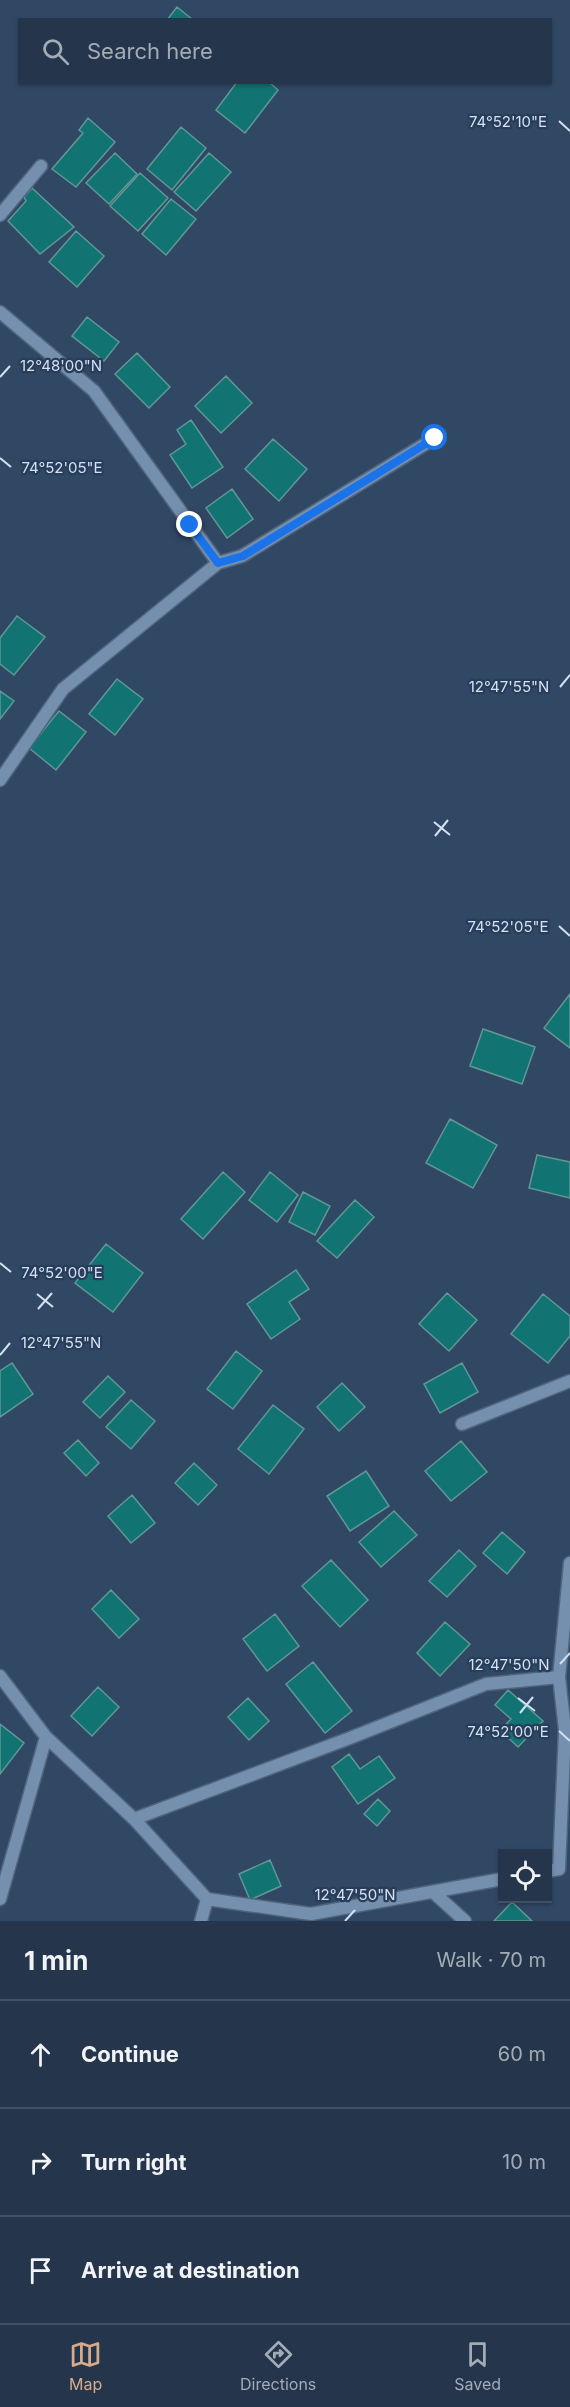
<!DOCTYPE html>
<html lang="en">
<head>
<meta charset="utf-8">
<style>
	body { margin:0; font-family:Inter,sans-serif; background:#314156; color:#f1f3f6 }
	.controls { position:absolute; right:18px; bottom:18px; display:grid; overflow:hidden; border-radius:0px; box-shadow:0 2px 4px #0004 }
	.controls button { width:54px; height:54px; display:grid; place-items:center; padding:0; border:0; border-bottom:2px solid #425064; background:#25364c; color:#f1f3f6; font:30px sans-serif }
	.stop { position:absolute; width:18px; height:18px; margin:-14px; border:4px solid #1a73e8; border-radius:50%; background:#fff }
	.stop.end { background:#1a73e8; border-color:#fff; box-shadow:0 2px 6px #0008 }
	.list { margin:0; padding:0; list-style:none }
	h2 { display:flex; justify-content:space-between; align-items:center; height:78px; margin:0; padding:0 24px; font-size:26px }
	h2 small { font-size:20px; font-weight:400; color:#a3abb5 }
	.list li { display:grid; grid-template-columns:39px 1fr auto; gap:18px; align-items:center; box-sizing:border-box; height:108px; padding:0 24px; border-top:2px solid #425064 }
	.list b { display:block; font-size:22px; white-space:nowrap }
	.list em { font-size:20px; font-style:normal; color:#a3abb5 }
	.icon { flex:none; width:33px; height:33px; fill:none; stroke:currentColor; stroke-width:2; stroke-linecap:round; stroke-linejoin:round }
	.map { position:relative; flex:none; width:570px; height:1921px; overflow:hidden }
	.search { position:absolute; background:#25364c; box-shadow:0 2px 4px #0004; left:18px; right:18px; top:18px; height:66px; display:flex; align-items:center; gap:15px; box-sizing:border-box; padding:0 21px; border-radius:0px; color:#a3abb5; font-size:22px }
	.sheet { height:402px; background:#25364c }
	nav { display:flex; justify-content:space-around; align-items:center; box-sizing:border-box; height:84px; border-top:2px solid #425064; background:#25364c; font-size:16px; color:#a3abb5 }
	nav a { display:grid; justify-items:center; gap:3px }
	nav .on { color:#d6ab8b }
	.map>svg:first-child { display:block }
	.building { fill:#117473; stroke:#619795; stroke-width:1.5 }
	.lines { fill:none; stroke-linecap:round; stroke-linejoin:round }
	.street-casing { stroke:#50647c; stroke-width:15 }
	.street { stroke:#758faf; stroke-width:12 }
	.route { stroke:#1a73e8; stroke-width:8 }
	.ticks { fill:none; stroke:#d3e1f2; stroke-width:2 }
	.ticks-label { font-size:15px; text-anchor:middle; fill:#d3e1f2; stroke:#273d59; stroke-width:4.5; stroke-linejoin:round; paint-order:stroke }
</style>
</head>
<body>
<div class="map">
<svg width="570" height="1921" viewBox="0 0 570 1921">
	<rect width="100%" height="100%" fill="#314865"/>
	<path class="building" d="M 177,7 L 193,20 L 167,20 Z
		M 237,82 L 269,82 L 278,90 L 245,133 L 216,110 Z
		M 88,118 L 115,142 L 76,187 L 52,169 L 83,133 L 79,130 Z
		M 181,127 L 206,148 L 172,190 L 147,169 Z
		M 115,153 L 137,174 L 109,204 L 86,183 Z
		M 209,153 L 231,172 L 196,211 L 174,192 Z
		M 140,173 L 168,198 L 138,231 L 110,206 Z
		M 32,188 L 74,227 L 40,254 L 8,221 L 26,201 L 24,197 Z
		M 171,199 L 196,219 L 166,255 L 142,234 Z
		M 76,231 L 104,256 L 77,287 L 49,262 Z
		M 87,317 L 119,342 L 104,361 L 72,336 Z
		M 137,353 L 170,387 L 149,408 L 115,374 Z
		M 226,376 L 252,403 L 221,433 L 195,406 Z
		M 191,420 L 223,467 L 192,488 L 170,455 L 186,444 L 177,430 Z
		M 273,439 L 307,469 L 279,501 L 245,469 Z
		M 232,489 L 253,519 L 227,538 L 206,508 Z
		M 17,616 L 45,637 L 14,675 L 0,664 L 0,638 Z
		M 117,679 L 143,699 L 115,735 L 89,714 Z
		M 0,691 L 14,701 L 0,719 Z
		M 59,711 L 86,732 L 56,770 L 29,748 Z
		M 570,994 L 570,1048 L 544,1028 Z
		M 483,1029 L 535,1047 L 522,1084 L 470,1066 Z
		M 450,1119 L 497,1145 L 473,1188 L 426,1163 Z
		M 537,1155 L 570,1162 L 570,1198 L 529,1188 Z
		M 223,1172 L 245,1192 L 203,1239 L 181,1219 Z
		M 270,1172 L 298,1195 L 277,1222 L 249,1200 Z
		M 303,1192 L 330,1206 L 315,1235 L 289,1222 Z
		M 355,1200 L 374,1217 L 337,1258 L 317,1241 Z
		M 106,1244 L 143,1273 L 113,1312 L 75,1283 Z
		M 296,1270 L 309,1289 L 289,1302 L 300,1319 L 271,1339 L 247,1304 Z
		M 447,1293 L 477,1320 L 449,1351 L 419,1324 Z
		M 543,1294 L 570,1316 L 570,1336 L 548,1363 L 511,1334 Z
		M 236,1351 L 262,1371 L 233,1409 L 207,1389 Z
		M 12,1363 L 33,1394 L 0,1417 L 0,1371 Z
		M 462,1363 L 478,1392 L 440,1413 L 424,1384 Z
		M 108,1376 L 125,1392 L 100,1418 L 83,1402 Z
		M 342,1383 L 365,1407 L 339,1431 L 317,1407 Z
		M 131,1400 L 155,1421 L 131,1449 L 106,1427 Z
		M 273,1405 L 304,1429 L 269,1474 L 238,1449 Z
		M 78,1440 L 99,1463 L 86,1476 L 64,1453 Z
		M 461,1441 L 487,1472 L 451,1501 L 425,1471 Z
		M 194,1463 L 217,1485 L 198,1505 L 175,1483 Z
		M 366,1471 L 389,1506 L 350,1531 L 327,1496 Z
		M 132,1495 L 155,1523 L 131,1543 L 108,1516 Z
		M 394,1511 L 417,1535 L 381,1567 L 359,1542 Z
		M 502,1532 L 525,1552 L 507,1574 L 483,1553 Z
		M 459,1550 L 476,1566 L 447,1597 L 429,1581 Z
		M 331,1560 L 368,1600 L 340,1627 L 302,1586 Z
		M 111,1590 L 139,1619 L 119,1638 L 92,1609 Z
		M 275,1614 L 299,1646 L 267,1671 L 243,1639 Z
		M 445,1622 L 470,1644 L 440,1676 L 417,1653 Z
		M 313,1662 L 352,1711 L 325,1733 L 286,1684 Z
		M 98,1687 L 119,1707 L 92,1736 L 71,1716 Z
		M 508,1690 L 543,1721 L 518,1747 L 500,1730 L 511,1719 L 495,1705 Z
		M 248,1698 L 269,1721 L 249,1740 L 228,1717 Z
		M 0,1724 L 24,1743 L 0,1774 Z
		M 349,1754 L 360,1769 L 379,1756 L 395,1778 L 358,1804 L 332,1767 Z
		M 378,1799 L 390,1811 L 377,1826 L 364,1814 Z
		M 270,1860 L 281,1886 L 250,1900 L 239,1874 Z
		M 512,1902 L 532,1921 L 494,1921 Z"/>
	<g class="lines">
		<g class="street-casing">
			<path id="street" d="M 0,215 L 41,166
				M 0,312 L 94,391 L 218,563
				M 0,780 L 63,689 L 218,563 L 242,556 L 435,438
				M 462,1424 L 570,1381
				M 0,1676 L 46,1737 L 134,1819 L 207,1899 L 311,1914 L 502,1879
				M 134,1819 L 350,1738 L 486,1684 L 559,1677
				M 548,1871 L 559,1869 L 565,1730 L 559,1677 L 570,1563
				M 433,1892 L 465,1921
				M 0,1899 L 46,1737
				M 201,1921 L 207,1899"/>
		</g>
		<use href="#street" class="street"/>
	</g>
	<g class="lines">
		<path class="route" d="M 190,525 L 218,563 L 243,556 L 435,438"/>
	</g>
	<path class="ticks" d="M 559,121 L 570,131M 0,377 L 10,366M 0,458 L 11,467M 560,687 L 570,675M 434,822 L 450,835M 435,836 L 448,820M 559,926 L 570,936M 0,1263 L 11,1272M 37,1294 L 53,1307M 38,1309 L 52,1293M 0,1355 L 10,1343M 560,1664 L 570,1653M 518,1698 L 535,1711M 520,1713 L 533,1697M 559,1731 L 570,1741M 345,1921 L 355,1910"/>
	<g class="ticks-label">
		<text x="508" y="127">74°52'10"E</text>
		<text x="61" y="371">12°48'00"N</text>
		<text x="62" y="473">74°52'05"E</text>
		<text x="509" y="692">12°47'55"N</text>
		<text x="508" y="932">74°52'05"E</text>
		<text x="62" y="1278">74°52'00"E</text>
		<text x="61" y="1348">12°47'55"N</text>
		<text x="509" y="1670">12°47'50"N</text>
		<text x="508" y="1737">74°52'00"E</text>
		<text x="355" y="1900">12°47'50"N</text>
	</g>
</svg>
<div class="controls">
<button><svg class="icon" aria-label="locate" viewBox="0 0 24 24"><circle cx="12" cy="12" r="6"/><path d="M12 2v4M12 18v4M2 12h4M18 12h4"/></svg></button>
</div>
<div class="stop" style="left:435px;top:438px"></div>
<div class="stop end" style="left:190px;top:525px"></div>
<div class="search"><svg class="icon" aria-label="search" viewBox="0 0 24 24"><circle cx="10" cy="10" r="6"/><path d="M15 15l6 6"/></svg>Search here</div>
</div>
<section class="sheet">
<h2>1 min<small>Walk · 70 m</small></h2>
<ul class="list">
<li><svg class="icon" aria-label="ahead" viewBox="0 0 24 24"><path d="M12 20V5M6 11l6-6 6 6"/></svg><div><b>Continue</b></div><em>60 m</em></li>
<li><svg class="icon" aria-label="right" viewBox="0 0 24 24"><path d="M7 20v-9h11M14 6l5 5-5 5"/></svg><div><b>Turn right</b></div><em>10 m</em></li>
<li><svg class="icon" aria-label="arrive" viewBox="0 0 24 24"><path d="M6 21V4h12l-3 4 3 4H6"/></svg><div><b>Arrive at destination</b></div></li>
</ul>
</section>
<nav>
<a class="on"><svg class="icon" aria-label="map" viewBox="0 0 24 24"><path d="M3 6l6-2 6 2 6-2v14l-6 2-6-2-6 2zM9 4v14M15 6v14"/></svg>Map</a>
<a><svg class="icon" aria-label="directions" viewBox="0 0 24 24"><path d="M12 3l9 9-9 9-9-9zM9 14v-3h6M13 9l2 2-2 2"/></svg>Directions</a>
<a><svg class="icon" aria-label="saved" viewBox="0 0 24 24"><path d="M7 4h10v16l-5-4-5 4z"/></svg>Saved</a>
</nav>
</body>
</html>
